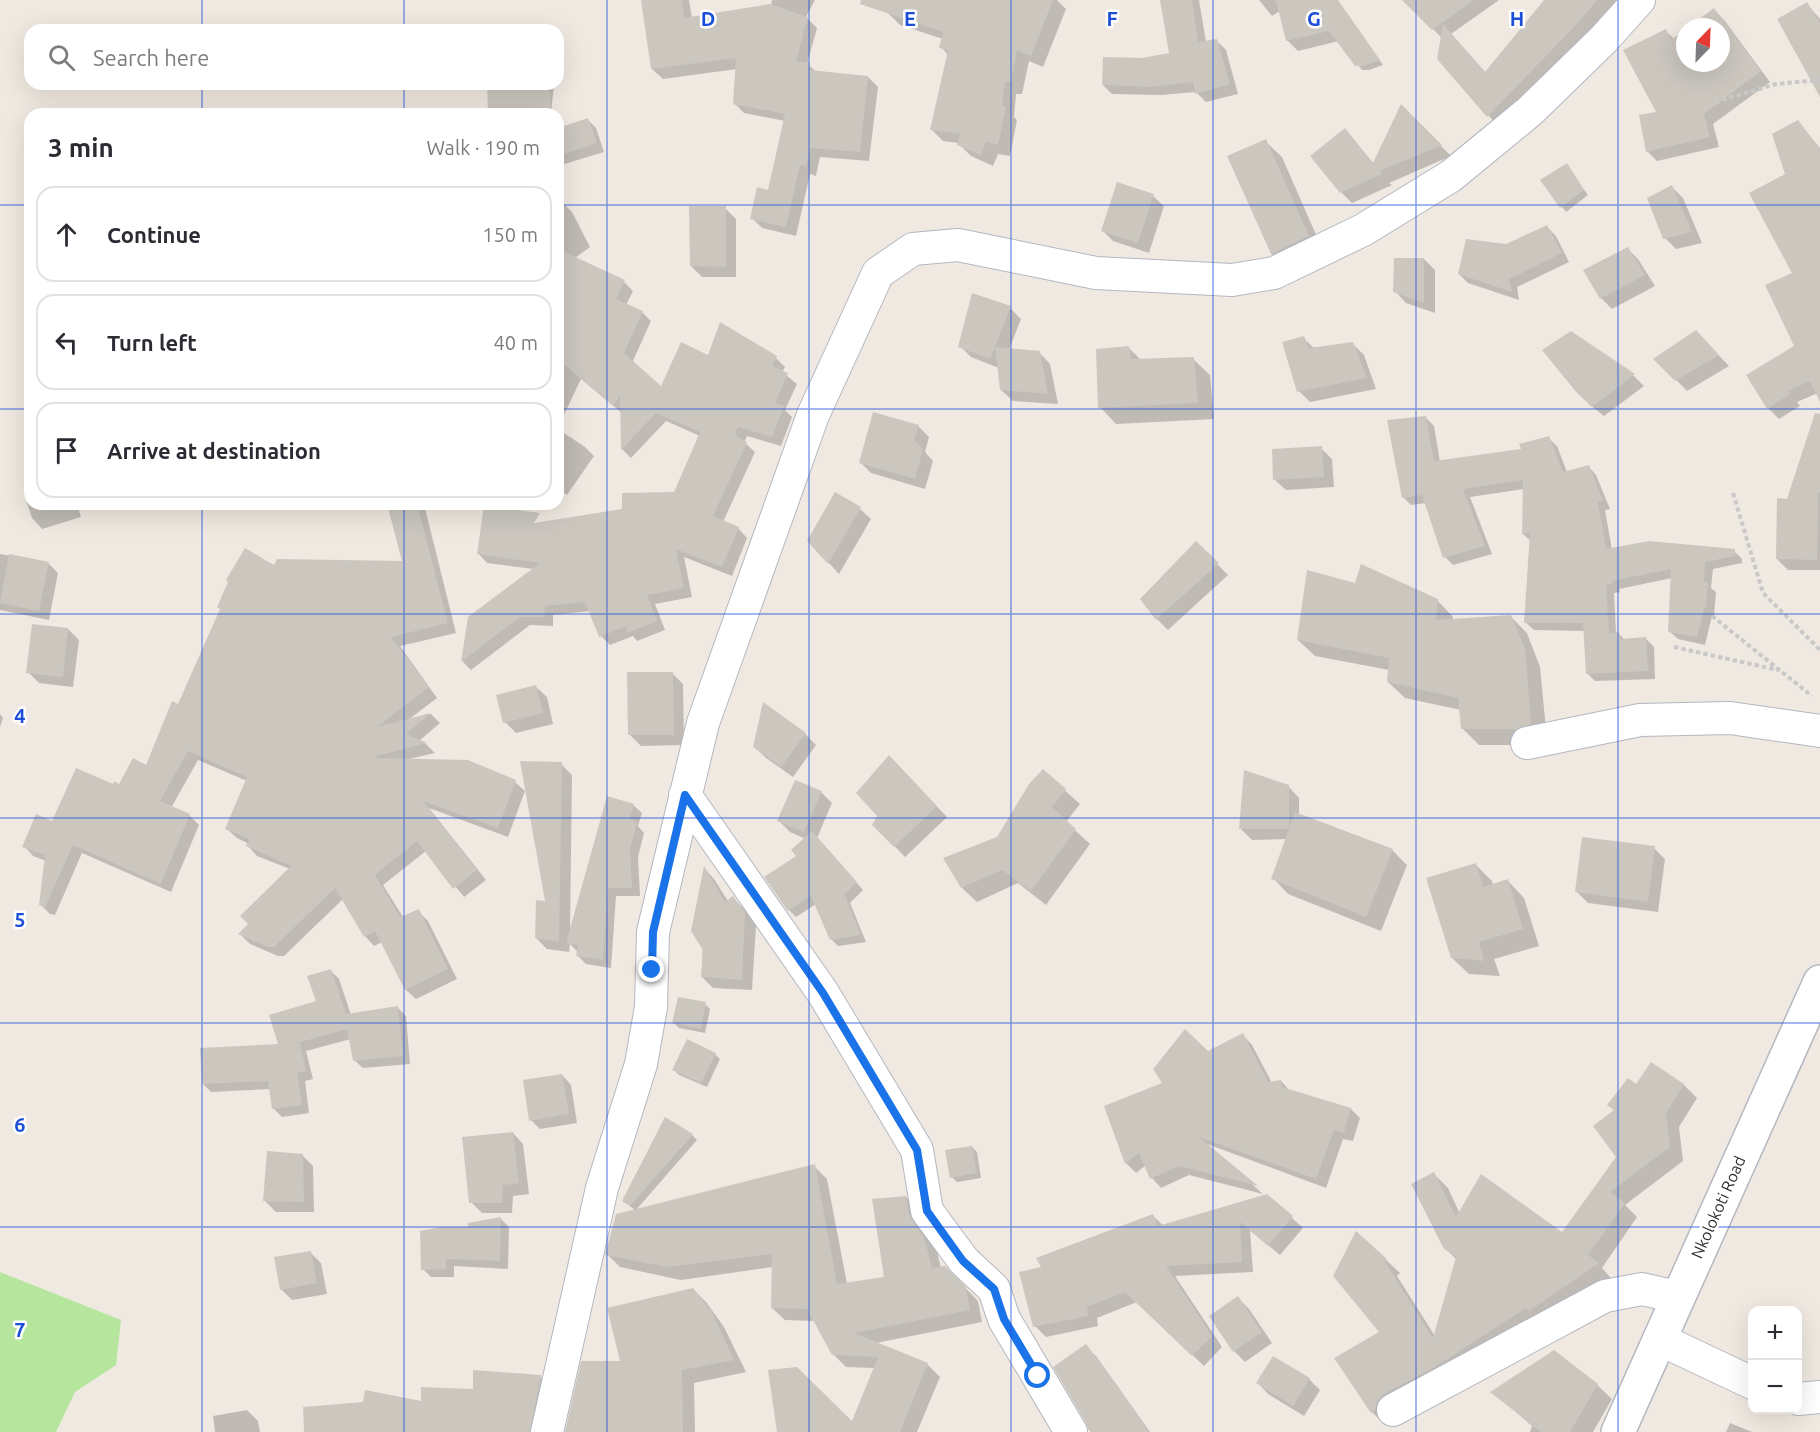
<!DOCTYPE html>
<html lang="en">
<head>
<meta charset="utf-8">
<style>
	body { margin:0; font-family:Ubuntu,sans-serif; background:#f2f2f3; color:#2b2b33 }
	.controls { position:absolute; right:18px; bottom:18px; display:grid; overflow:hidden; border-radius:12px; box-shadow:0 6px 24px #0002 }
	.controls button { width:54px; height:54px; display:grid; place-items:center; padding:0; border:0; border-bottom:2px solid #e1e1e2; background:#fff; color:#2b2b33; font:30px sans-serif }
	.compass { position:absolute; left:1676px; top:18px; width:54px; height:54px; border-radius:50%; background:#fff; box-shadow:0 6px 24px #0002; rotate:23deg }
	.stop { position:absolute; width:18px; height:18px; margin:-14px; border:4px solid #1a73e8; border-radius:50%; background:#fff }
	.stop.end { background:#1a73e8; border-color:#fff; box-shadow:0 2px 6px #0008 }
	.list { margin:0; padding:0; list-style:none }
	h2 { display:flex; justify-content:space-between; align-items:center; height:78px; margin:0; padding:0 24px; font-size:26px }
	h2 small { font-size:20px; font-weight:400; color:#7c7c81 }
	.list li { display:grid; grid-template-columns:39px 1fr auto; gap:18px; align-items:center; box-sizing:border-box; height:96px; margin:0 12px 12px; padding:0 12px; border:2px solid #e1e1e2; border-radius:18px }
	.list b { display:block; font-size:22px; white-space:nowrap }
	.list em { font-size:20px; font-style:normal; color:#7c7c81 }
	.icon { flex:none; width:33px; height:33px; fill:none; stroke:currentColor; stroke-width:2; stroke-linecap:round; stroke-linejoin:round }
	.map { position:relative; flex:none; width:1820px; height:1432px; overflow:hidden }
	.search { position:absolute; background:#fff; box-shadow:0 6px 24px #0002; left:24px; top:24px; width:540px; height:66px; display:flex; align-items:center; gap:15px; box-sizing:border-box; padding:0 21px; border-radius:18px; color:#7c7c81; font-size:22px }
	.panel { position:absolute; background:#fff; box-shadow:0 6px 24px #0002; left:24px; top:108px; width:540px; height:402px; border-radius:18px }
	.map>svg:first-child { display:block }
	.green { fill:#b6e59e }
	.shadow { fill:#0003 }
	.building { fill:#cbc7bf }
	.lines { fill:none; stroke-linecap:round; stroke-linejoin:round }
	.minor-casing { stroke:#b4b7c1; stroke-width:34 }
	.secondary-casing { stroke:#b4b7c1; stroke-width:36 }
	.path { stroke:#c9c9c9; stroke-width:4; stroke-dasharray:4.5 3; stroke-linecap:butt }
	.minor { stroke:#fff; stroke-width:32 }
	.secondary { stroke:#fff; stroke-width:33 }
	.route { stroke:#1a73e8; stroke-width:8 }
	.grid { fill:none; stroke:#1d4ed8; stroke-width:1.5; stroke-opacity:0.55 }
	.labels { text-anchor:middle; dominant-baseline:central; stroke-width:5; stroke-linejoin:round; paint-order:stroke }
	.street-label { font-size:16px; fill:#2e2e2e; stroke:#fff }
	.grid-label { font-size:20px; text-anchor:middle; font-weight:bold; fill:#1d4ed8; stroke:#fff; stroke-width:5; stroke-linejoin:round; paint-order:stroke }
</style>
</head>
<body>
<div class="map">
<svg width="1820" height="1432" viewBox="0 0 1820 1432">
	<rect width="100%" height="100%" fill="#efe9e1"/>
	<path class="green" d="M 0,1272 L 121,1320 L 116,1365 L 75,1392 L 56,1432 L 0,1432 Z"/>
	<path class="shadow" d="M 643,0 L 689,0 L 692,18 L 771,5 L 772,0 L 815,0 L 806,17 L 817,28 L 807,64 L 818,73 L 868,77 L 878,87 L 869,161 L 820,157 L 816,176 L 810,174 L 796,236 L 762,228 L 752,218 L 769,191 L 785,121 L 744,113 L 734,103 L 737,69 L 663,79 L 652,69 Z
		M 892,0 L 1057,0 L 1066,9 L 1043,67 L 1029,61 L 1022,94 L 1016,94 L 1014,117 L 1017,120 L 1010,156 L 998,154 L 993,166 L 971,156 L 958,143 L 943,141 L 931,129 L 948,55 L 941,47 L 943,39 L 900,25 L 888,13 Z
		M 1162,0 L 1199,0 L 1206,42 L 1216,40 L 1226,50 L 1238,94 L 1206,102 L 1196,92 L 1161,95 L 1112,94 L 1103,85 L 1142,59 L 1171,54 Z
		M 1259,0 L 1336,0 L 1383,65 L 1369,70 L 1362,70 L 1339,41 L 1298,51 L 1287,40 L 1280,11 L 1272,16 Z
		M 1404,0 L 1499,0 L 1451,34 L 1486,73 L 1545,0 L 1625,0 L 1500,128 L 1488,115 L 1442,38 Z
		M 1807,4 L 1820,19 L 1820,94 Z
		M 1714,10 L 1724,20 L 1770,82 L 1713,124 L 1719,147 L 1657,161 L 1647,151 L 1659,114 L 1666,31 L 1674,39 L 1685,31 L 1685,63 L 1721,63 L 1721,27 L 1691,27 Z
		M 488,84 L 554,84 L 551,114 L 490,114 Z
		M 1401,106 L 1451,156 L 1389,183 L 1392,185 L 1352,203 L 1341,192 L 1345,130 L 1374,164 Z
		M 588,120 L 596,128 L 604,152 L 558,166 L 558,130 Z
		M 1798,122 L 1820,148 L 1820,392 L 1797,402 L 1800,406 L 1779,419 L 1768,408 L 1796,347 L 1795,273 L 1786,175 Z
		M 1265,141 L 1282,157 L 1324,253 L 1289,270 L 1272,254 L 1229,156 Z
		M 1566,165 L 1588,195 L 1566,212 L 1542,181 Z
		M 1672,187 L 1683,198 L 1702,243 L 1676,249 L 1665,238 Z
		M 1153,196 L 1164,206 L 1149,253 L 1113,241 L 1102,230 Z
		M 563,203 L 572,212 L 590,247 L 575,258 L 624,282 L 633,291 L 626,305 L 642,312 L 651,321 L 632,363 L 662,388 L 709,357 L 776,358 L 785,367 L 782,372 L 797,384 L 785,410 L 792,417 L 781,446 L 747,436 L 744,442 L 755,452 L 723,522 L 738,528 L 747,538 L 732,576 L 684,557 L 692,597 L 655,604 L 665,630 L 637,641 L 633,636 L 610,645 L 601,636 L 591,611 L 553,615 L 553,626 L 530,625 L 471,670 L 463,662 L 469,618 L 534,569 L 487,563 L 478,553 L 530,536 L 623,510 L 675,493 L 700,436 L 666,421 L 631,458 L 622,449 L 622,413 L 581,379 L 558,427 L 558,206 Z
		M 725,208 L 736,219 L 736,277 L 702,277 L 691,266 Z
		M 1547,227 L 1556,236 L 1569,262 L 1517,287 L 1519,300 L 1468,283 L 1459,274 Z
		M 1627,248 L 1638,259 L 1655,286 L 1612,309 L 1601,298 Z
		M 1424,259 L 1435,270 L 1435,313 L 1406,303 L 1395,291 Z
		M 1010,308 L 1021,319 L 1009,350 L 1039,352 L 1050,364 L 1058,404 L 1013,401 L 1001,390 L 999,368 L 971,357 L 960,346 Z
		M 1571,332 L 1634,376 L 1644,386 L 1604,416 L 1589,404 Z
		M 1303,338 L 1314,348 L 1353,344 L 1364,355 L 1376,389 L 1310,402 L 1299,391 Z
		M 1707,343 L 1729,366 L 1687,391 L 1656,359 Z
		M 1129,348 L 1141,360 L 1193,359 L 1210,375 L 1214,419 L 1116,424 L 1100,407 Z
		M 1426,418 L 1434,426 L 1440,462 L 1523,450 L 1548,438 L 1557,446 L 1567,472 L 1588,466 L 1596,475 L 1610,509 L 1605,510 L 1612,550 L 1734,551 L 1742,559 L 1742,563 L 1713,569 L 1711,588 L 1716,592 L 1714,616 L 1712,616 L 1705,645 L 1678,639 L 1669,631 L 1672,578 L 1619,589 L 1620,592 L 1614,593 L 1616,634 L 1619,634 L 1625,640 L 1646,639 L 1654,647 L 1655,679 L 1595,681 L 1587,673 L 1585,631 L 1534,630 L 1525,622 L 1531,541 L 1524,535 L 1524,489 L 1470,497 L 1492,554 L 1453,565 L 1445,557 L 1426,503 L 1411,505 L 1403,497 Z
		M 918,426 L 929,437 L 925,452 L 933,461 L 925,489 L 871,473 L 860,462 Z
		M 558,429 L 585,447 L 594,456 L 567,495 L 558,489 Z
		M 1321,448 L 1332,459 L 1334,487 L 1286,490 L 1275,480 Z
		M 1820,449 L 1820,570 L 1788,570 L 1777,559 L 1788,500 Z
		M 30,492 L 30,504 L 77,504 L 81,517 L 42,529 L 32,518 L 24,494 Z
		M 389,504 L 424,504 L 456,633 L 400,646 L 437,698 L 408,720 L 431,714 L 440,723 L 419,741 L 426,744 L 435,753 L 409,759 L 515,782 L 525,791 L 508,837 L 429,808 L 486,880 L 464,897 L 426,851 L 383,885 L 403,917 L 418,911 L 428,921 L 457,979 L 416,999 L 406,990 L 382,942 L 374,946 L 365,936 L 343,899 L 284,956 L 278,956 L 250,944 L 240,934 L 250,925 L 290,869 L 257,856 L 248,846 L 249,844 L 237,838 L 227,829 L 247,781 L 198,760 L 171,808 L 189,815 L 199,825 L 171,892 L 82,853 L 55,915 L 50,914 L 40,904 L 46,861 L 33,856 L 24,846 L 53,823 L 113,786 L 119,786 L 147,767 L 178,705 L 275,568 L 404,562 Z
		M 860,509 L 871,519 L 839,574 L 809,541 Z
		M 1196,543 L 1228,575 L 1168,630 L 1157,619 Z
		M 0,554 L 48,563 L 58,573 L 49,620 L 0,610 Z
		M 1356,585 L 1437,600 L 1453,617 L 1453,620 L 1510,616 L 1527,633 L 1540,667 L 1547,740 L 1534,745 L 1479,745 L 1462,728 L 1461,710 L 1405,698 L 1388,682 L 1389,670 L 1315,656 L 1298,640 Z
		M 68,629 L 79,640 L 73,687 L 39,683 L 28,672 Z
		M 672,673 L 683,684 L 684,745 L 641,746 L 630,735 Z
		M 536,687 L 547,697 L 553,724 L 516,733 L 505,722 Z
		M 764,704 L 805,734 L 816,745 L 793,777 L 766,758 L 755,747 Z
		M 0,714 L 3,718 L 0,727 Z
		M 561,764 L 572,775 L 570,933 L 633,805 L 642,813 L 638,826 L 644,833 L 638,857 L 640,896 L 616,896 L 611,968 L 586,964 L 577,955 L 578,952 L 570,944 L 569,952 L 547,949 L 536,938 L 546,902 Z
		M 899,768 L 947,817 L 905,857 L 874,825 Z
		M 1043,771 L 1080,804 L 1066,822 L 1090,844 L 1046,905 L 1018,883 L 977,902 L 962,888 L 998,839 Z
		M 1288,786 L 1299,798 L 1299,815 L 1392,850 L 1407,865 L 1381,931 L 1288,894 L 1273,878 L 1287,839 L 1252,840 L 1241,829 Z
		M 821,792 L 832,803 L 817,838 L 863,890 L 850,903 L 866,942 L 838,946 L 831,939 L 816,904 L 796,917 L 789,910 L 798,856 L 806,839 L 790,832 L 779,821 Z
		M 1654,848 L 1665,859 L 1658,912 L 1588,903 L 1577,892 Z
		M 1475,864 L 1492,881 L 1493,885 L 1508,881 L 1524,898 L 1539,946 L 1494,959 L 1500,976 L 1469,974 L 1452,958 Z
		M 705,869 L 714,879 L 728,901 L 733,898 L 744,909 L 756,926 L 752,990 L 713,988 L 702,977 Z
		M 330,970 L 339,979 L 351,1015 L 398,1008 L 406,1016 L 410,1064 L 363,1068 L 354,1060 L 351,1039 L 306,1051 L 313,1079 L 305,1081 L 309,1113 L 282,1117 L 273,1108 L 271,1089 L 211,1092 L 203,1084 L 280,1046 L 318,1002 Z
		M 705,1004 L 710,1009 L 705,1033 L 679,1028 L 674,1023 Z
		M 1243,1035 L 1252,1045 L 1272,1083 L 1281,1081 L 1290,1091 L 1351,1109 L 1360,1118 L 1353,1141 L 1343,1139 L 1326,1188 L 1207,1144 L 1263,1194 L 1189,1175 L 1161,1188 L 1152,1178 L 1146,1165 L 1136,1173 L 1126,1163 L 1106,1107 L 1164,1084 L 1208,1053 Z
		M 715,1054 L 720,1059 L 707,1087 L 679,1075 L 674,1070 Z
		M 1651,1065 L 1684,1085 L 1697,1098 L 1679,1127 L 1683,1161 L 1625,1205 L 1637,1217 L 1602,1268 L 1611,1278 L 1385,1425 L 1372,1412 L 1381,1332 L 1334,1276 L 1386,1260 L 1400,1273 L 1397,1276 L 1435,1336 L 1457,1260 L 1445,1248 L 1434,1174 L 1448,1188 L 1460,1214 L 1562,1234 L 1618,1157 L 1615,1111 L 1637,1086 Z
		M 562,1075 L 571,1085 L 577,1123 L 540,1129 L 531,1120 Z
		M 513,1133 L 523,1144 L 529,1194 L 513,1196 L 512,1213 L 482,1213 L 471,1202 Z
		M 692,1135 L 697,1140 L 636,1210 L 814,1166 L 827,1179 L 847,1284 L 886,1278 L 906,1197 L 918,1210 L 922,1229 L 937,1252 L 941,1268 L 945,1267 L 978,1301 L 982,1322 L 876,1343 L 927,1364 L 940,1377 L 917,1432 L 779,1432 L 852,1423 L 875,1368 L 846,1367 L 833,1354 L 815,1321 L 785,1320 L 772,1308 L 773,1267 L 681,1280 L 620,1267 L 607,1254 L 635,1210 L 623,1201 Z
		M 972,1147 L 977,1152 L 981,1178 L 957,1182 L 952,1177 Z
		M 302,1155 L 313,1166 L 314,1212 L 276,1212 L 265,1201 Z
		M 1267,1195 L 1303,1228 L 1280,1255 L 1250,1230 L 1253,1272 L 1175,1276 L 1222,1347 L 1204,1366 L 1137,1302 L 1097,1318 L 1098,1326 L 1046,1337 L 1035,1326 L 1043,1268 L 1153,1216 L 1164,1226 Z
		M 501,1219 L 509,1227 L 508,1269 L 454,1266 L 454,1277 L 431,1277 L 423,1269 L 470,1229 Z
		M 310,1252 L 321,1263 L 327,1294 L 292,1300 L 281,1289 Z
		M 693,1289 L 706,1302 L 724,1327 L 746,1372 L 694,1383 L 695,1432 L 567,1432 L 622,1363 Z
		M 1238,1298 L 1249,1309 L 1272,1343 L 1245,1362 L 1234,1351 Z
		M 1085,1346 L 1096,1356 L 1150,1432 L 1093,1432 Z
		M 541,1377 L 553,1389 L 544,1432 L 450,1432 L 475,1391 Z
		M 1309,1379 L 1320,1390 L 1304,1416 L 1268,1394 L 1258,1383 Z
		M 1597,1385 L 1612,1399 L 1593,1432 L 1530,1432 L 1532,1426 L 1493,1392 Z
		M 247,1410 L 258,1421 L 260,1432 L 215,1432 L 213,1416 Z
		M 1730,1423 L 1752,1432 L 1726,1432 Z"/>
	<path class="building" d="M 641,0 L 682,0 L 684,18 L 770,4 L 808,17 L 796,61 L 810,63 L 809,70 L 868,76 L 860,152 L 810,148 L 806,166 L 800,165 L 786,227 L 750,219 L 757,187 L 768,190 L 785,114 L 733,104 L 736,58 L 651,69 Z
		M 861,0 L 1053,0 L 1031,56 L 1017,50 L 1011,82 L 1005,82 L 1002,106 L 1006,107 L 998,145 L 986,142 L 981,155 L 957,145 L 960,134 L 930,130 L 948,50 L 939,48 L 943,32 L 860,4 Z
		M 1160,0 L 1192,0 L 1198,42 L 1217,39 L 1230,84 L 1195,94 L 1193,82 L 1150,87 L 1102,85 L 1103,57 L 1142,58 L 1169,53 Z
		M 1276,0 L 1338,0 L 1380,60 L 1363,66 L 1355,66 L 1329,31 L 1286,41 Z
		M 1402,0 L 1474,0 L 1432,30 Z
		M 1544,0 L 1597,0 L 1576,25 L 1487,117 L 1437,59 L 1443,24 L 1485,72 Z
		M 1807,2 L 1820,23 L 1820,97 L 1777,19 Z
		M 1714,8 L 1761,71 L 1704,114 L 1710,137 L 1646,152 L 1639,115 L 1656,112 L 1623,50 L 1666,29 L 1671,40 L 1685,30 L 1685,63 L 1721,63 L 1721,27 L 1689,27 Z
		M 487,84 L 548,84 L 553,114 L 488,114 Z
		M 1401,104 L 1442,145 L 1380,171 L 1382,174 L 1340,193 L 1310,156 L 1345,128 L 1373,163 Z
		M 588,118 L 597,143 L 558,156 L 558,128 Z
		M 1798,120 L 1820,149 L 1820,402 L 1810,381 L 1788,391 L 1790,394 L 1767,409 L 1746,375 L 1794,346 L 1765,285 L 1792,273 L 1749,193 L 1785,174 L 1772,134 Z
		M 1266,139 L 1309,236 L 1271,254 L 1227,156 Z
		M 1567,163 L 1584,190 L 1560,208 L 1540,180 Z
		M 1117,182 L 1154,194 L 1138,243 L 1101,231 Z
		M 1672,185 L 1692,232 L 1663,239 L 1647,198 Z
		M 689,206 L 726,206 L 726,267 L 690,266 Z
		M 1547,225 L 1562,253 L 1509,279 L 1512,292 L 1458,274 L 1466,239 L 1506,244 Z
		M 1628,247 L 1645,275 L 1600,299 L 1583,270 Z
		M 558,249 L 625,280 L 616,299 L 643,311 L 624,353 L 661,386 L 681,342 L 708,355 L 720,322 L 777,356 L 772,366 L 788,373 L 775,403 L 784,406 L 772,437 L 738,427 L 735,435 L 747,442 L 713,516 L 739,527 L 722,567 L 676,549 L 684,588 L 647,595 L 657,621 L 627,633 L 627,626 L 599,637 L 585,602 L 545,606 L 544,617 L 520,617 L 461,662 L 468,617 L 540,563 L 477,554 L 484,505 L 540,513 L 534,523 L 622,509 L 622,493 L 674,492 L 700,432 L 656,413 L 621,450 L 620,396 L 613,406 L 558,359 Z
		M 1394,258 L 1424,258 L 1424,303 L 1393,292 Z
		M 972,293 L 1011,306 L 990,359 L 958,347 Z
		M 1696,330 L 1719,355 L 1675,381 L 1653,359 Z
		M 1571,331 L 1635,374 L 1592,407 L 1577,393 L 1542,350 Z
		M 1304,336 L 1309,348 L 1353,342 L 1367,378 L 1297,392 L 1282,342 Z
		M 1129,346 L 1131,359 L 1194,357 L 1198,403 L 1098,408 L 1096,349 Z
		M 995,347 L 1040,351 L 1048,394 L 1000,390 Z
		M 873,412 L 919,425 L 914,440 L 923,449 L 915,479 L 859,463 Z
		M 1815,413 L 1820,414 L 1820,493 L 1818,492 L 1817,560 L 1776,559 L 1777,498 L 1787,499 Z
		M 1426,416 L 1434,461 L 1521,449 L 1519,444 L 1549,436 L 1563,472 L 1589,465 L 1603,501 L 1598,502 L 1606,549 L 1649,541 L 1735,549 L 1735,556 L 1705,562 L 1704,582 L 1708,582 L 1706,608 L 1704,608 L 1697,637 L 1668,632 L 1671,569 L 1612,581 L 1613,584 L 1606,585 L 1609,633 L 1619,632 L 1620,639 L 1646,637 L 1648,671 L 1586,674 L 1583,623 L 1524,623 L 1530,533 L 1522,535 L 1523,480 L 1463,489 L 1485,546 L 1443,558 L 1422,495 L 1402,498 L 1387,420 Z
		M 1322,446 L 1324,477 L 1273,480 L 1272,449 Z
		M 835,492 L 861,507 L 828,564 L 807,541 Z
		M 387,504 L 417,504 L 448,623 L 391,637 L 429,687 L 377,727 L 431,713 L 406,734 L 427,743 L 376,756 L 376,758 L 468,760 L 516,780 L 498,828 L 423,801 L 477,870 L 453,889 L 417,841 L 375,875 L 400,917 L 419,909 L 448,969 L 405,990 L 375,931 L 364,937 L 335,888 L 274,947 L 267,947 L 238,934 L 248,924 L 240,916 L 291,866 L 246,846 L 249,839 L 225,829 L 247,777 L 188,751 L 160,801 L 190,814 L 161,884 L 73,845 L 45,907 L 39,905 L 45,855 L 22,847 L 36,814 L 52,821 L 76,768 L 113,784 L 114,781 L 119,784 L 133,758 L 146,765 L 172,701 L 178,704 L 220,609 L 217,607 L 228,582 L 226,580 L 245,548 L 274,565 L 277,559 L 402,561 Z
		M 1196,541 L 1219,563 L 1156,620 L 1140,599 Z
		M 9,554 L 49,562 L 39,611 L 0,603 Z
		M 1361,564 L 1438,599 L 1436,620 L 1511,615 L 1525,649 L 1531,724 L 1517,729 L 1461,729 L 1458,698 L 1387,682 L 1389,658 L 1297,640 L 1307,570 L 1355,583 Z
		M 32,624 L 68,628 L 63,677 L 26,673 Z
		M 627,672 L 673,672 L 674,735 L 628,735 Z
		M 536,685 L 543,713 L 503,723 L 496,695 Z
		M 763,702 L 806,733 L 781,767 L 753,747 Z
		M 889,755 L 937,806 L 894,847 L 872,825 L 877,816 L 856,793 Z
		M 520,761 L 562,762 L 559,942 L 535,938 L 536,900 L 545,901 Z
		M 1043,769 L 1066,789 L 1052,807 L 1076,829 L 1031,891 L 1002,870 L 961,888 L 943,858 L 997,837 L 1029,784 Z
		M 1244,770 L 1289,785 L 1289,829 L 1239,829 Z
		M 795,780 L 822,791 L 804,832 L 777,821 Z
		M 607,796 L 634,804 L 630,818 L 637,823 L 630,848 L 632,888 L 608,888 L 603,960 L 576,956 L 578,945 L 566,943 Z
		M 1295,812 L 1393,849 L 1366,917 L 1271,879 Z
		M 812,831 L 857,882 L 842,897 L 845,896 L 861,935 L 830,940 L 811,896 L 788,911 L 764,877 L 796,856 L 791,850 Z
		M 1582,837 L 1655,846 L 1648,902 L 1575,892 Z
		M 1476,863 L 1483,887 L 1508,879 L 1523,929 L 1479,942 L 1484,961 L 1451,958 L 1426,878 Z
		M 704,866 L 725,902 L 733,896 L 745,913 L 742,980 L 701,977 L 703,950 L 691,931 Z
		M 331,969 L 346,1014 L 398,1006 L 403,1056 L 353,1061 L 347,1029 L 297,1043 L 300,1043 L 306,1071 L 297,1073 L 302,1105 L 272,1109 L 268,1081 L 202,1084 L 200,1048 L 278,1044 L 269,1015 L 316,1001 L 307,976 Z
		M 678,997 L 706,1002 L 701,1029 L 672,1023 Z
		M 1185,1029 L 1208,1051 L 1243,1033 L 1268,1082 L 1281,1080 L 1282,1087 L 1351,1108 L 1344,1133 L 1334,1130 L 1316,1179 L 1199,1137 L 1258,1186 L 1179,1166 L 1150,1179 L 1139,1153 L 1125,1164 L 1104,1106 L 1162,1083 L 1153,1069 Z
		M 687,1039 L 716,1053 L 701,1083 L 672,1070 Z
		M 1651,1062 L 1684,1084 L 1666,1113 L 1670,1147 L 1610,1192 L 1625,1203 L 1588,1255 L 1599,1263 L 1529,1311 L 1526,1308 L 1435,1367 L 1384,1394 L 1377,1401 L 1375,1410 L 1371,1413 L 1334,1358 L 1379,1332 L 1333,1276 L 1356,1231 L 1387,1259 L 1385,1262 L 1433,1338 L 1456,1257 L 1444,1249 L 1411,1184 L 1434,1172 L 1456,1217 L 1481,1174 L 1562,1232 L 1616,1157 L 1593,1126 L 1614,1110 L 1607,1105 L 1628,1078 L 1636,1084 Z
		M 562,1074 L 569,1114 L 529,1121 L 523,1080 Z
		M 665,1117 L 693,1134 L 630,1206 L 622,1201 Z
		M 513,1132 L 519,1183 L 503,1185 L 502,1203 L 469,1203 L 462,1137 Z
		M 972,1146 L 977,1173 L 950,1178 L 945,1150 Z
		M 267,1151 L 303,1154 L 304,1202 L 263,1201 Z
		M 815,1164 L 837,1284 L 884,1277 L 872,1199 L 906,1196 L 909,1214 L 924,1238 L 932,1268 L 945,1266 L 966,1287 L 970,1310 L 854,1333 L 928,1363 L 900,1432 L 777,1432 L 768,1370 L 797,1367 L 852,1421 L 878,1357 L 832,1355 L 807,1309 L 771,1308 L 772,1254 L 668,1267 L 605,1255 L 616,1214 Z
		M 1267,1194 L 1293,1216 L 1268,1246 L 1240,1222 L 1242,1262 L 1166,1266 L 1212,1336 L 1192,1356 L 1125,1292 L 1087,1307 L 1088,1316 L 1033,1327 L 1019,1272 L 1041,1267 L 1036,1258 L 1153,1214 L 1158,1226 Z
		M 501,1217 L 500,1261 L 446,1259 L 446,1269 L 421,1270 L 420,1231 L 442,1227 L 468,1227 L 468,1223 Z
		M 311,1251 L 317,1283 L 280,1290 L 274,1257 Z
		M 693,1288 L 712,1312 L 734,1360 L 682,1370 L 683,1432 L 565,1432 L 581,1361 L 620,1361 L 607,1308 Z
		M 1238,1296 L 1262,1332 L 1233,1352 L 1209,1316 Z
		M 1086,1344 L 1117,1385 L 1149,1432 L 1091,1432 L 1088,1429 L 1086,1423 L 1053,1367 Z
		M 1554,1350 L 1598,1384 L 1570,1432 L 1541,1432 L 1490,1392 Z
		M 1273,1356 L 1310,1378 L 1293,1406 L 1256,1383 Z
		M 473,1370 L 541,1375 L 530,1432 L 304,1432 L 303,1407 L 363,1402 L 365,1390 L 421,1401 L 421,1387 L 473,1389 Z"/>
	<g class="lines">
		<g class="minor-casing">
			<path id="minor" d="M 1527,743 L 1640,720 L 1730,718 L 1820,731
				M 685,795 L 823,993 L 917,1150 L 927,1211 L 964,1261 L 994,1289 L 1004,1319 L 1071,1432
				M 1659,1339 L 1752,1383
				M 1798,1399 L 1820,1397
				M 1393,1410 L 1605,1296 L 1642,1289 L 1677,1297
				M 547,1432 L 602,1188 L 641,1064 L 651,1007 L 653,932 L 703,723 L 813,415 L 878,273 L 913,249 L 958,245 L 1096,273 L 1232,280 L 1274,273 L 1363,230 L 1451,176 L 1530,111 L 1604,39 L 1639,0"/>
		</g>
		<g class="secondary-casing">
			<path id="secondary" d="M 1618,1432 L 1820,982"/>
		</g>
		<path class="path" d="M 1715,102 L 1776,84 L 1820,80
			M 1733,493 L 1763,593 L 1820,650
			M 1712,616 L 1812,696
			M 1674,647 L 1778,670"/>
		<use href="#minor" class="minor"/>
		<use href="#secondary" class="secondary"/>
	</g>
	<g class="lines">
		<path class="route" d="M 652,970 L 653,932 L 685,795 L 823,993 L 917,1150 L 927,1211 L 963,1261 L 994,1289 L 1004,1319 L 1038,1376"/>
	</g>
	<path class="grid" d="M 202,0 L 202,30M 404,0 L 404,30M 607,0 L 607,1432M 809,0 L 809,1432M 1011,0 L 1011,1432M 1213,0 L 1213,1432M 1416,0 L 1416,1432M 1618,0 L 1618,1432M 202,84 L 202,114M 404,84 L 404,114M 0,205 L 30,205M 558,205 L 1820,205M 0,409 L 30,409M 558,409 L 1820,409M 202,504 L 202,1432M 404,504 L 404,1432M 0,614 L 1820,614M 0,818 L 1820,818M 0,1023 L 1820,1023M 0,1227 L 1820,1227"/>
	<g class="labels">
		<g class="street-label">
			<text transform="translate(1718 1207) rotate(-66)">Nkolokoti Road</text>
		</g>
	</g>
	<g class="grid-label">
		<text x="708" y="26">D</text>
		<text x="910" y="26">E</text>
		<text x="1112" y="26">F</text>
		<text x="1314" y="26">G</text>
		<text x="1517" y="26">H</text>
		<text x="20" y="723">4</text>
		<text x="20" y="927">5</text>
		<text x="20" y="1132">6</text>
		<text x="20" y="1337">7</text>
	</g>
</svg>
<div class="controls">
<button>+</button>
<button>−</button>
</div>
<svg class="compass" viewBox="-18 -18 36 36"><path d="M0-13l5 13h-10z" fill="#e53935"/><path d="M0 13l5-13h-10z" fill="#7c7c81"/></svg>
<div class="stop" style="left:1038px;top:1376px"></div>
<div class="stop end" style="left:652px;top:970px"></div>
<div class="search"><svg class="icon" aria-label="search" viewBox="0 0 24 24"><circle cx="10" cy="10" r="6"/><path d="M15 15l6 6"/></svg>Search here</div>
<section class="panel">
<h2>3 min<small>Walk · 190 m</small></h2>
<ul class="list">
<li><svg class="icon" aria-label="ahead" viewBox="0 0 24 24"><path d="M12 20V5M6 11l6-6 6 6"/></svg><div><b>Continue</b></div><em>150 m</em></li>
<li><svg class="icon" aria-label="left" viewBox="0 0 24 24"><path d="M17 20v-9H6M10 6l-5 5 5 5"/></svg><div><b>Turn left</b></div><em>40 m</em></li>
<li><svg class="icon" aria-label="arrive" viewBox="0 0 24 24"><path d="M6 21V4h12l-3 4 3 4H6"/></svg><div><b>Arrive at destination</b></div></li>
</ul>
</section>
</div>
</body>
</html>
